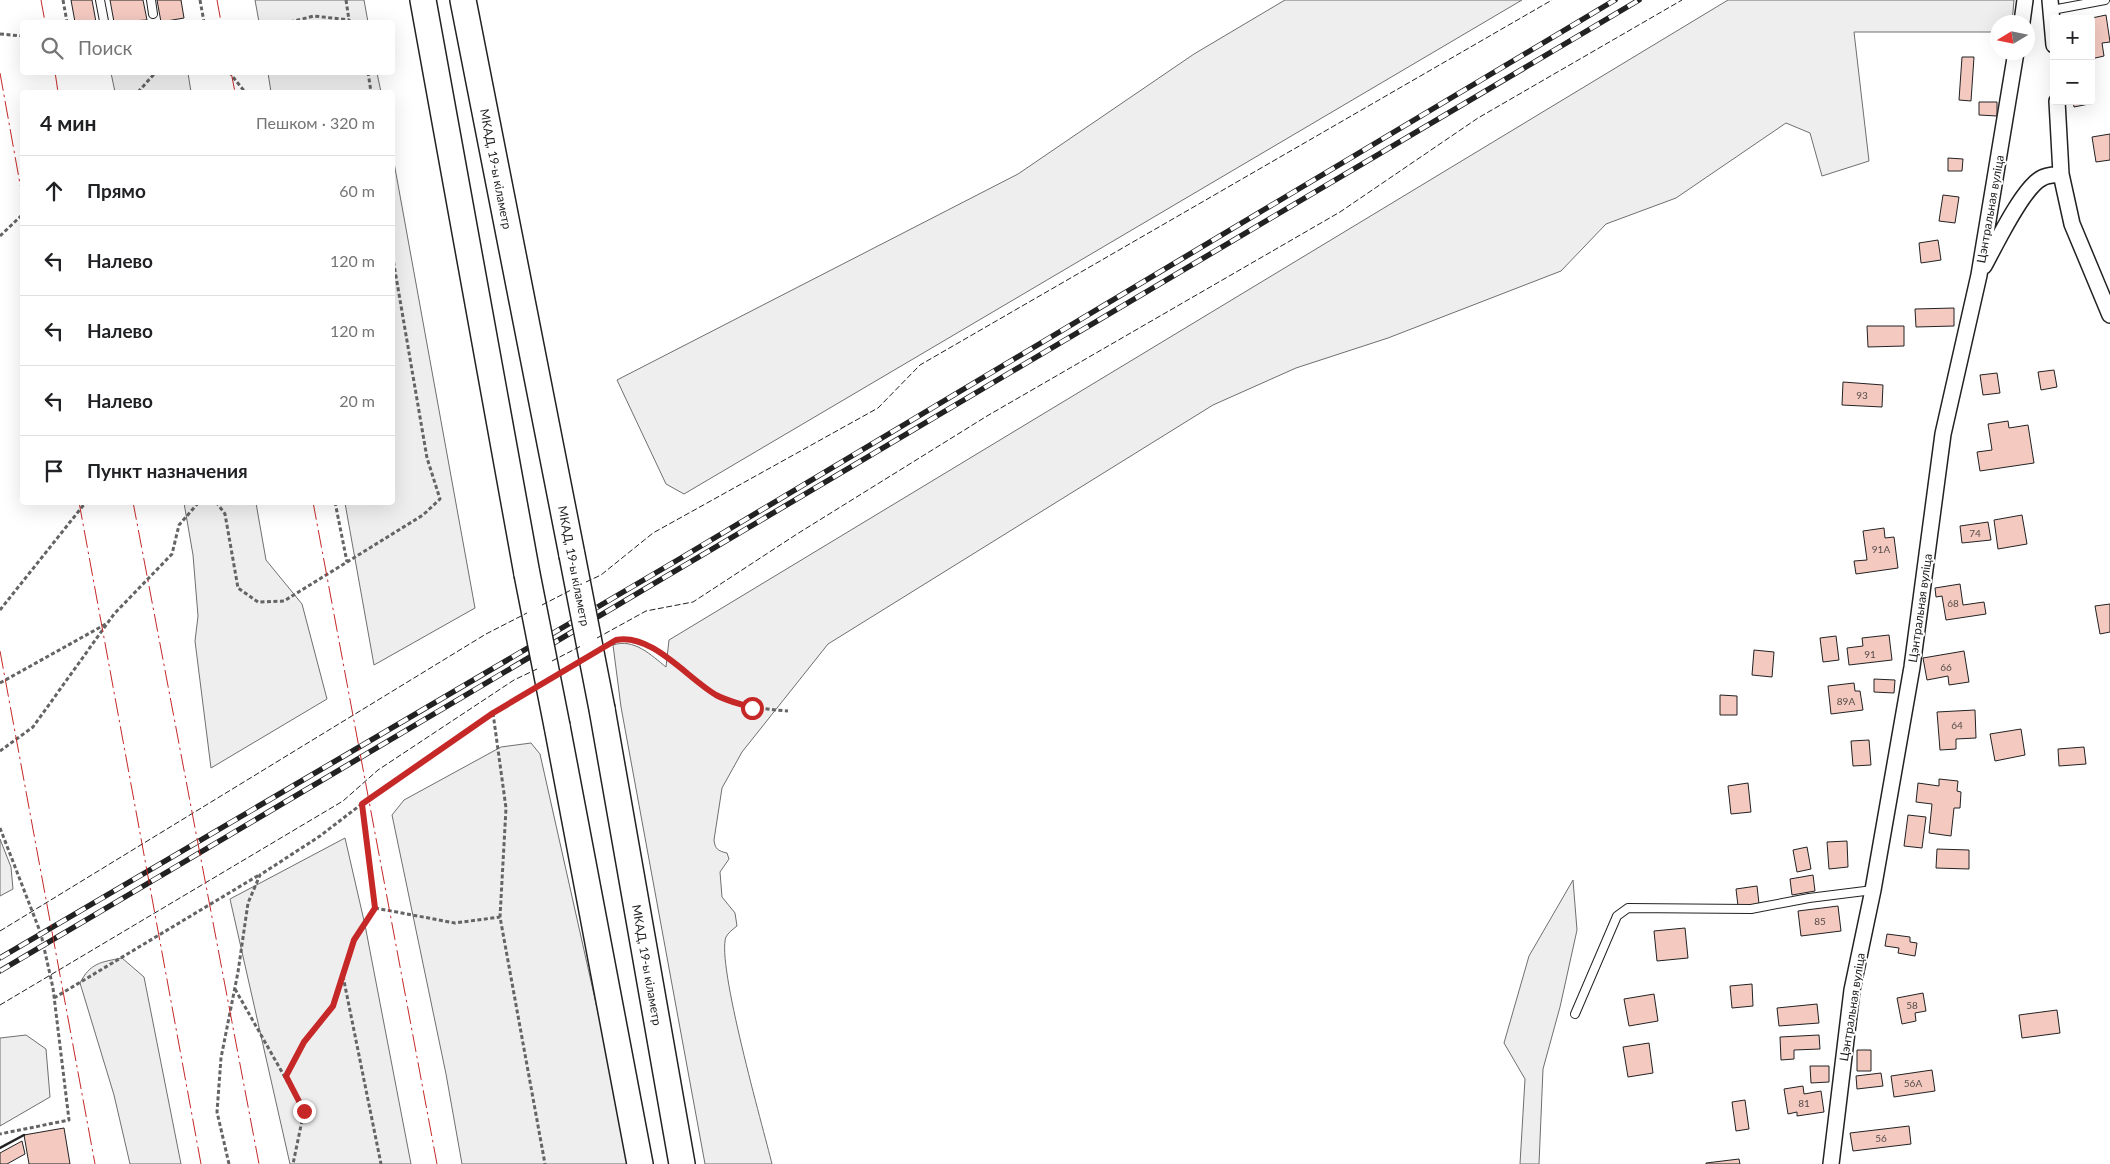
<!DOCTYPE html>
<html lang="ru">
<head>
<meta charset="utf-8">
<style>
	body { margin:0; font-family:Lato,sans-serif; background:#f6f6f6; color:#202124 }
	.controls { position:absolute; right:15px; top:15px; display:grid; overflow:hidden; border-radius:5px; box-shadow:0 5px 20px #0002 }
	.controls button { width:45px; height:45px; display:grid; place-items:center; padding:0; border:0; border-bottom:1px solid #e0e0e0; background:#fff; color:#202124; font:25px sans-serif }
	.compass { position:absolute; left:1990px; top:15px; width:45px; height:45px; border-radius:50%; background:#fff; box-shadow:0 5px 20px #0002; rotate:260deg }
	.stop { position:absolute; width:15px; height:15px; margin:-11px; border:4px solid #c62828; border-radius:50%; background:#fff }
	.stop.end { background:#c62828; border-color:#fff; box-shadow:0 1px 5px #0008 }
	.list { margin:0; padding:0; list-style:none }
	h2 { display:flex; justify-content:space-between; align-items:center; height:65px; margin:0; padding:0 20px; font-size:21px }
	h2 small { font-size:16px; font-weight:400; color:#757577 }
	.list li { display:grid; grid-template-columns:32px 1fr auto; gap:15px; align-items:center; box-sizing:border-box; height:70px; padding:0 20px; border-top:1px solid #e0e0e0 }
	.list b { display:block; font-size:19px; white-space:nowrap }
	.list em { font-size:16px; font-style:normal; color:#757577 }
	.icon { flex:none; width:28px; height:28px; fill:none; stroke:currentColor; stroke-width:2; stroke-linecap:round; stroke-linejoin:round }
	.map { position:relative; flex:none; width:2110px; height:1164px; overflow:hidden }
	.search { position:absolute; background:#fff; box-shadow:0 5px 20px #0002; left:20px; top:20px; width:375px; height:55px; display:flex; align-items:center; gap:12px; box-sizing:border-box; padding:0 18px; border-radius:5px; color:#757577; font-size:19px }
	.panel { position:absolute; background:#fff; box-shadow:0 5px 20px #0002; left:20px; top:90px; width:375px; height:415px; border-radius:5px }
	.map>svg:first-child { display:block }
	.green { fill:#eee; stroke:#6f6f6f }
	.building { fill:#f3c9c0; stroke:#222 }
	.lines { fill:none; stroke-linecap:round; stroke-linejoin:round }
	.service-casing { stroke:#222; stroke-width:10 }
	.minor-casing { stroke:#222; stroke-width:18 }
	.trunk-casing { stroke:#222; stroke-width:28 }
	.path { stroke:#646464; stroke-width:3; stroke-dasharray:4 2.5; stroke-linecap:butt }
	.service { stroke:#fff; stroke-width:8 }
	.minor { stroke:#fff; stroke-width:15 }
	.trunk { stroke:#fff; stroke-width:25 }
	.rail-casing { stroke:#222; stroke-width:5.5 }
	.rail { stroke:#fff; stroke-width:4; stroke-dasharray:11; stroke-linecap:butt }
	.trunk-bridge-casing { stroke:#222; stroke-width:28; stroke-linecap:butt }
	.trunk-bridge { stroke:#fff; stroke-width:25 }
	.fence { stroke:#222; stroke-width:1; stroke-dasharray:6 2.5; stroke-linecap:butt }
	.wall { stroke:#222; stroke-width:2.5 }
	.power { stroke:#c62828; stroke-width:1; stroke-dasharray:18 4 2.5 4; stroke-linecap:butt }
	.route { stroke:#c62828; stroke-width:6 }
	.labels { text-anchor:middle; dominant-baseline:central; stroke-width:4; stroke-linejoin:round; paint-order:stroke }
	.number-label { font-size:10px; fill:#564c4a }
	.street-label { font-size:12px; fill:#222; stroke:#fff }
</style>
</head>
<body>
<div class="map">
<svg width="2110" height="1164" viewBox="0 0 2110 1164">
	<rect width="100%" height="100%" fill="#fff"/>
	<path class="green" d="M 255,0 L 364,0 L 368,22 L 259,22 Z
		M 1285,0 L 1522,0 L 684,494 L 666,484 L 617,380 L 1018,174 L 1194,54 Z
		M 1728,0 L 2014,0 L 2012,22 L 1998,22 L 1997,32 L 1854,32 L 1869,161 L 1822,176 L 1810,133 L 1786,123 L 1676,198 L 1606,224 L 1561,271 L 1388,338 L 1296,368 L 1213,405 L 828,644 L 742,752 L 722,788 L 714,840 C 715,849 718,851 727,853 L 729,859 L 720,872 L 722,897 L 735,913 L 737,926 C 733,929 728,933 726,937 C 716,963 763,1127 772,1164 L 705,1164 L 621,707 L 613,645 C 634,638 651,655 666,667 L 669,640 Z
		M 111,73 L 188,73 L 191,92 L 115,92 Z
		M 268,73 L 377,73 L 381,92 L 271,92 Z
		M 393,157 L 475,608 L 374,665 L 345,503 L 392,502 Z
		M 184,503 L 256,503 L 266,560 L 302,604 L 327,699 L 211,768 L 195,641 L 198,616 L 193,555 Z
		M 531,743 L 540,754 L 597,1008 L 630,1164 L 462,1164 L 446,1074 L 392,815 L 404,800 L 501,747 Z
		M 345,838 L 365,925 L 411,1164 L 290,1164 L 230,899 Z
		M 0,839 L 11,867 L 13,889 L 0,896 Z
		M 1573,880 L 1577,930 L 1560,1007 L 1543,1069 L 1539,1164 L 1520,1164 L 1525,1079 L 1504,1043 L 1529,956 Z
		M 122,958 L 144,977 L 181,1164 L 130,1164 L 114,1095 L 80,983 C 90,963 101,962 122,958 Z
		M 26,1035 L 46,1049 L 50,1097 L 0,1126 L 0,1038 Z"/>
	<path class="building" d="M 71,0 L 92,0 L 96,22 L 75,22 Z
		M 110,0 L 143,0 L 147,20 L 114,22 Z
		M 157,0 L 181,0 L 184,18 L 161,22 Z
		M 2106,15 L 2110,42 L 2102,43 L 2104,56 L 2091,59 L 2091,19 L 2087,19 Z
		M 1962,57 L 1974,57 L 1971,101 L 1959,100 Z
		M 2073,101 L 2089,101 L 2089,104 L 2074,107 Z
		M 1979,102 L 1997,102 L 1997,116 L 1979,115 Z
		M 2110,134 L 2110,160 L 2096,162 L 2092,137 Z
		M 1948,158 L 1963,159 L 1962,171 L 1948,171 Z
		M 1943,195 L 1959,197 L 1955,223 L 1939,221 Z
		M 1938,240 L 1941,260 L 1921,263 L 1919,243 Z
		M 1954,308 L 1954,326 L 1916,327 L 1915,309 Z
		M 1867,326 L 1904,326 L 1904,346 L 1868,347 Z
		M 2054,370 L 2057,387 L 2041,390 L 2038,372 Z
		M 1997,373 L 2000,393 L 1983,395 L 1980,375 Z
		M 1843,382 L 1883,385 L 1882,407 L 1842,405 Z
		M 2008,421 L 2009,428 L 2028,425 L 2034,463 L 1980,471 L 1977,452 L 1992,450 L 1988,424 Z
		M 2022,515 L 2027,544 L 1998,549 L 1994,520 Z
		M 1988,522 L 1991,540 L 1962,543 L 1960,526 Z
		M 1884,528 L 1885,538 L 1894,537 L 1898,568 L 1856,574 L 1854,561 L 1867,560 L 1863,531 Z
		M 1960,584 L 1963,605 L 1984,602 L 1986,614 L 1946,620 L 1942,596 L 1936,597 L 1935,588 Z
		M 2110,604 L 2110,632 L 2100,634 L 2095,606 Z
		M 1889,635 L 1892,660 L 1849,665 L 1847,648 L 1863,646 L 1862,638 Z
		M 1836,636 L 1839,660 L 1823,662 L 1820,638 Z
		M 1754,650 L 1774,652 L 1772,677 L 1752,675 Z
		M 1964,651 L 1969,682 L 1949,685 L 1948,676 L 1927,680 L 1923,658 Z
		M 1874,679 L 1895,680 L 1894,693 L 1874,692 Z
		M 1854,683 L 1855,691 L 1860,691 L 1863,710 L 1831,714 L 1828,686 Z
		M 1720,695 L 1737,696 L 1737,715 L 1720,715 Z
		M 1975,710 L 1976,738 L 1956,739 L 1956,749 L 1940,750 L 1937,712 Z
		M 2021,729 L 2025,755 L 1995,761 L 1990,734 Z
		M 1869,740 L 1871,765 L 1853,766 L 1851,741 Z
		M 2084,747 L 2086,764 L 2059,766 L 2058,749 Z
		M 1939,779 L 1958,781 L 1957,791 L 1961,792 L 1960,808 L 1954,808 L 1951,836 L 1929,833 L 1932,804 L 1916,802 L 1918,783 L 1939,786 Z
		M 1748,783 L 1751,812 L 1731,814 L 1728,786 Z
		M 1908,815 L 1926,817 L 1922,848 L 1904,846 Z
		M 1847,841 L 1848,867 L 1829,869 L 1827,842 Z
		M 1807,847 L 1811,869 L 1797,872 L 1793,850 Z
		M 1937,849 L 1969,850 L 1969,869 L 1936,868 Z
		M 1813,875 L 1815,891 L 1792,895 L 1790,879 Z
		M 1757,886 L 1759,904 L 1738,906 L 1736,889 Z
		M 1838,906 L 1841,931 L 1801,936 L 1798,911 Z
		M 1685,928 L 1688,958 L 1657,961 L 1654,931 Z
		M 1887,934 L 1910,937 L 1910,942 L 1917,943 L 1915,956 L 1898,953 L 1899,948 L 1885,946 Z
		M 1752,984 L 1753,1006 L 1732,1008 L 1730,986 Z
		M 1923,993 L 1926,1011 L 1915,1013 L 1916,1021 L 1902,1024 L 1897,998 Z
		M 1654,994 L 1658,1021 L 1629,1026 L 1624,999 Z
		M 1817,1004 L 1819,1023 L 1779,1026 L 1777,1008 Z
		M 2057,1010 L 2060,1033 L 2022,1038 L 2019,1015 Z
		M 1819,1035 L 1820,1049 L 1794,1050 L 1794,1059 L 1781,1060 L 1780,1037 Z
		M 1649,1043 L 1653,1073 L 1628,1077 L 1623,1047 Z
		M 1857,1050 L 1871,1050 L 1871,1071 L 1857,1071 Z
		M 1810,1066 L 1829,1066 L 1829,1082 L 1811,1083 Z
		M 1932,1070 L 1935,1091 L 1894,1097 L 1891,1076 Z
		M 1881,1073 L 1883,1086 L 1857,1089 L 1856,1076 Z
		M 1803,1086 L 1804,1094 L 1821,1091 L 1824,1112 L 1797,1116 L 1797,1112 L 1788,1114 L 1784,1089 Z
		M 1745,1100 L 1749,1129 L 1736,1131 L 1732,1102 Z
		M 1909,1126 L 1911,1144 L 1853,1151 L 1850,1133 Z
		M 64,1128 L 70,1164 L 29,1164 L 24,1135 Z
		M 22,1141 L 25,1154 L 7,1164 L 0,1164 L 0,1153 Z
		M 1739,1159 L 1740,1164 L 1706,1164 L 1706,1163 Z"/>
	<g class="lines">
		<g class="service-casing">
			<path id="service" d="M 100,0 L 104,21
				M 151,0 L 153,14
				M 2052,10 L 2105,0
				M 1575,1014 L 1617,916 L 1628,908 L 1751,909 L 1809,898 L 1873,890"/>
		</g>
		<g class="minor-casing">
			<path id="minor" d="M 2050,0 L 2054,45
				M 2022,22 L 2025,0
				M 2057,101 L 2061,174 L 2072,224 L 2110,315
				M 1984,266 C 1995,246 2023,187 2042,178 C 2047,175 2055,175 2061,174
				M 1831,1164 L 1852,990 L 1873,890 L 1912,667 L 1943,434 L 1979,275 L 2016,52"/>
		</g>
		<g class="trunk-casing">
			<path id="trunk" d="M 423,0 L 527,574
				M 463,0 L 572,555
				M 602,709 L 682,1164
				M 557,726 L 640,1164"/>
		</g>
		<path class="path" d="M 63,0 L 67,22
			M 200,0 L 204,22
			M 346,0 L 349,20
			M 290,22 L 314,16 L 349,20 L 350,22
			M 0,34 L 22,36
			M 229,72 L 245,92
			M 368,72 L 371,92
			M 138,92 L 156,72
			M 0,236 L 22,215
			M 216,502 L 225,514 L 238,588 L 258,602 L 284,601 L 423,515 L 440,499 L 427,458 L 392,253
			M 335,502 L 347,562
			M 0,610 L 86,502
			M 610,643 C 645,623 689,682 718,695 C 741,706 763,709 788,711
			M 0,683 L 106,624
			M 493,713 L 506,808 L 500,917 L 545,1164
			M 0,751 L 33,727 L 114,614 L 172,554 L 179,525 L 199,502
			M 0,828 L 41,934 L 53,988 L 69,1120 L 0,1134
			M 375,908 L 455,923 L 500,917
			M 343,976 L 381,1164
			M 235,989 L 304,1111 L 293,1164
			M 54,998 L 259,875
			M 285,1076 L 304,1042 L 333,1006 L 354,940 L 375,908 L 362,804
			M 229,1164 L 217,1112 L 221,1058 L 238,972 L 248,903 L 260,875 L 320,836 L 376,793 L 447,746 L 493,713 L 529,691"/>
		<use href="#service" class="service"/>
		<use href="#minor" class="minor"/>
		<use href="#trunk" class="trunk"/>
		<g class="rail-casing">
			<path id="rail" d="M 0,958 L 681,558 L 1615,0
				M 0,971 L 1639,0"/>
		</g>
		<use href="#rail" class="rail"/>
		<g class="trunk-bridge-casing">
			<path id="trunk-bridge" d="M 572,555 L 602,709
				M 527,574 L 557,726"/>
		</g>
		<use href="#trunk-bridge" class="trunk-bridge"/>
		<path class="fence" d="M 586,582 L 601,575 L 653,533 L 878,408 L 920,365 L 1552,0
			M 542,605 L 571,590
			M 597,638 L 646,611 L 693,602 L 797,534 L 987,416 L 1340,212 L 1478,118 L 1682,0
			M 552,661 L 581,646
			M 0,931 L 486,634 L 527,613
			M 0,1005 L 343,801 L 378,770 L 514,680 L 537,669"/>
		<path class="wall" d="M 0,1148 L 24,1135"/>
		<path class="power" d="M 41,0 L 45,22
			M 217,0 L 221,22
			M 55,72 L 58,92
			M 231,72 L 235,92
			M 0,73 L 22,195
			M 79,502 L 201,1164
			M 133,502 L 259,1164
			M 313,502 L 437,1164
			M 0,651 L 95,1164"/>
	</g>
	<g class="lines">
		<path class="route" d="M 304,1111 L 286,1076 L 304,1042 L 333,1006 L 354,940 L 375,908 L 362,804 L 493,713 L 616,640 C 652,633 687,678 716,695 C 727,701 741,704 752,708"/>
	</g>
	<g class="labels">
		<g class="number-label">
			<text x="1862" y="395">93</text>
			<text x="1975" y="533">74</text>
			<text x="1881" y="549">91А</text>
			<text x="1953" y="603">68</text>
			<text x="1870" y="654">91</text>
			<text x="1946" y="667">66</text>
			<text x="1846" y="701">89А</text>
			<text x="1957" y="725">64</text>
			<text x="1820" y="921">85</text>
			<text x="1912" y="1005">58</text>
			<text x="1913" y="1083">56А</text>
			<text x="1804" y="1103">81</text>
			<text x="1881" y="1138">56</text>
		</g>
		<g class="street-label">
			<text transform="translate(496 169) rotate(79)">МКАД, 19-ы кіламетр</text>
			<text transform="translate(1990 209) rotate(-80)">Цэнтральная вуліца</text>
			<text transform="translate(574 566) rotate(79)">МКАД, 19-ы кіламетр</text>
			<text transform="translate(1920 608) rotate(-82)">Цэнтральная вуліца</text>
			<text transform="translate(647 965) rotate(80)">МКАД, 19-ы кіламетр</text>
			<text transform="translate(1852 1007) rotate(-81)">Цэнтральная вуліца</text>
		</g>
	</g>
</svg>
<div class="controls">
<button>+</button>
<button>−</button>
</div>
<svg class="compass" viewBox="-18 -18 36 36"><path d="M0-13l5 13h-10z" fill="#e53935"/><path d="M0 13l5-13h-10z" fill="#757577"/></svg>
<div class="stop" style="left:752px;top:708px"></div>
<div class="stop end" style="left:304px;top:1111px"></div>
<div class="search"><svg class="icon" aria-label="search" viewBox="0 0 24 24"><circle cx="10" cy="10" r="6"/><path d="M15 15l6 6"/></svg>Поиск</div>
<section class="panel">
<h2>4 мин<small>Пешком · 320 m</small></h2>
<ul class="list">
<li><svg class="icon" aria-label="ahead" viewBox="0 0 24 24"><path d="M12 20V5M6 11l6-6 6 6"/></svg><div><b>Прямо</b></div><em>60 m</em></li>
<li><svg class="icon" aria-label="left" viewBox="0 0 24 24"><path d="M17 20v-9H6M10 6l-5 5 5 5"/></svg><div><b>Налево</b></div><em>120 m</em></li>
<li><svg class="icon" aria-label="left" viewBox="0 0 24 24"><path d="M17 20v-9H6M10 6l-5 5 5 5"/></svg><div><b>Налево</b></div><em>120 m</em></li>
<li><svg class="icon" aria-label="left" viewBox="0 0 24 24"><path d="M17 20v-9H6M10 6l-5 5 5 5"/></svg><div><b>Налево</b></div><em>20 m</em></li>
<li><svg class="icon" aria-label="arrive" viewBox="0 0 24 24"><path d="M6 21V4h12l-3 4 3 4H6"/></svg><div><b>Пункт назначения</b></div></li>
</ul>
</section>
</div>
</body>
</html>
